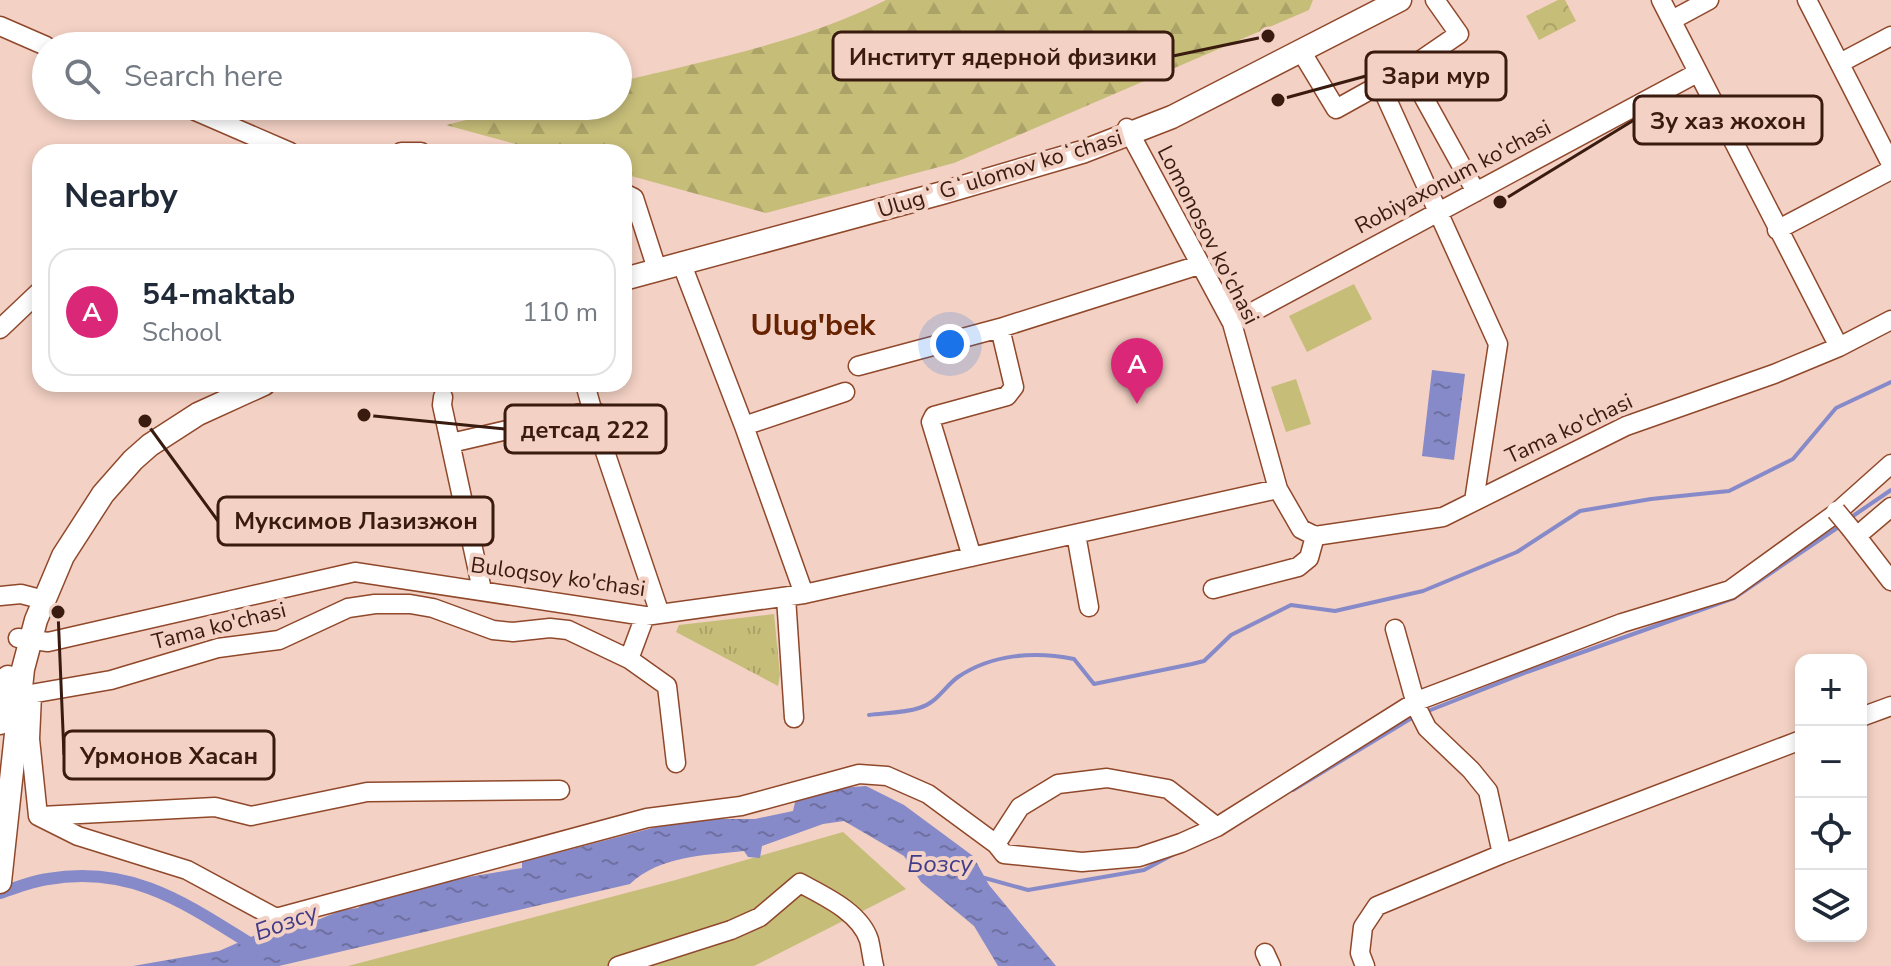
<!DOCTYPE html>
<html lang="en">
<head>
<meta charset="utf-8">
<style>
	body { margin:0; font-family:"Nunito Sans",sans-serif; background:#f2f2f3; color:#1f2937 }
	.controls { position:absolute; right:24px; bottom:24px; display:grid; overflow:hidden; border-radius:16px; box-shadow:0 4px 12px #0003 }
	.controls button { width:72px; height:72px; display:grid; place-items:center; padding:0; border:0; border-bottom:2px solid #e0e1e3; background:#fff; color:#1f2937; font:40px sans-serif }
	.you { position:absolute; left:950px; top:344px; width:28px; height:28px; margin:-20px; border:6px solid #fff; border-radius:50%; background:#1a73e8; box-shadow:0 0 0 12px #1a73e833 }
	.badge { display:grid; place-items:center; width:52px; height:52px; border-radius:50%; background:#db2777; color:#fff; font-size:26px; font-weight:700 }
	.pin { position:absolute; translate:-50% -66px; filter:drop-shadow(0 2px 4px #0008) }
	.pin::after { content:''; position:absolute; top:42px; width:28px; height:24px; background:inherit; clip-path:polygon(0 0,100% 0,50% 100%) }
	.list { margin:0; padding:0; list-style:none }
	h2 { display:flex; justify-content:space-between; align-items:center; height:104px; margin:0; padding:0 32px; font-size:34px }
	h2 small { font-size:26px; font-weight:400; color:#747a83 }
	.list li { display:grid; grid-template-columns:52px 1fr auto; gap:24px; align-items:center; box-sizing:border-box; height:128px; margin:0 16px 16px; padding:0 16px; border:2px solid #e0e1e3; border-radius:24px }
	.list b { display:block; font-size:30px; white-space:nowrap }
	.list p { margin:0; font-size:26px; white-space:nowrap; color:#747a83 }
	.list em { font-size:26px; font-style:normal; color:#747a83 }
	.icon { flex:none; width:44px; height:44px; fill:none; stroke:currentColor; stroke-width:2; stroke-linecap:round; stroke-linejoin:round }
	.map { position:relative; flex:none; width:1891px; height:966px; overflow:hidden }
	.search { position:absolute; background:#fff; box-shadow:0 4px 12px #0003; left:32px; top:32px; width:600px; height:88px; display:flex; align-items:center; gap:20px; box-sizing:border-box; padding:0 28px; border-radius:44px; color:#747a83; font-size:30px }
	.panel { position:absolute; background:#fff; box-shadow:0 4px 12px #0003; left:32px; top:144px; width:600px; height:248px; border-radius:24px }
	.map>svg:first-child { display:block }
	.grass { fill:url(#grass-tufts) }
	.forest { fill:url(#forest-firs) }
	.park { fill:url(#park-crowns) }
	.garden { fill:#c6bd79 }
	.water { fill:url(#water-ripples) }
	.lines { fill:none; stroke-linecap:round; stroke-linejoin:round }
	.stream { stroke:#878ac9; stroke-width:4 }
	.canal { stroke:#878ac9; stroke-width:12 }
	.minor-casing { stroke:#90482b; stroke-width:21 }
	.major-casing { stroke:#90482b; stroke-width:25 }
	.minor { stroke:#fff; stroke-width:18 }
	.major { stroke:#fff; stroke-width:22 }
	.minor-bridge-casing { stroke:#90482b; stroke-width:21; stroke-linecap:butt }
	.minor-bridge { stroke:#fff; stroke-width:18 }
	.labels { text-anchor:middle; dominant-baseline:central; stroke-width:8; stroke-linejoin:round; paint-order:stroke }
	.street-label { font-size:22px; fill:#3a1b0f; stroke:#f3d1c4 }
	.water-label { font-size:24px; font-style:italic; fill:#413c8a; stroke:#f3d1c4 }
	.district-label { font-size:30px; font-weight:bold; fill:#662201; stroke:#f3d1c4 }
	.leader { fill:none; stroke:#3a1b0f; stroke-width:3 }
	.callout-dot { fill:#3a1b0f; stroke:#f3d1c4; stroke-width:3 }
	.callout { fill:#f3d1c4; stroke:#3a1b0f; stroke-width:3 }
	.callout-label { font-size:24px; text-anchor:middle; font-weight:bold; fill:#3a1b0f }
</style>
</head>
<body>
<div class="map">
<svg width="1891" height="966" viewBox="0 0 1891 966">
	<defs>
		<pattern id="grass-tufts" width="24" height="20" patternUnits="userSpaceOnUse" patternTransform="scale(2)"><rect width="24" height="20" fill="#c6bd79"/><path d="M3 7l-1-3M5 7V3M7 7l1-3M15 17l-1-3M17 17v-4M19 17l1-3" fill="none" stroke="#aba267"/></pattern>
		<pattern id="forest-firs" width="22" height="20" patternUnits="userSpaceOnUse" patternTransform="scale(2)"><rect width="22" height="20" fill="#c6bd79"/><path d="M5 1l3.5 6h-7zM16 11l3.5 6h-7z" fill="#aba267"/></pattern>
		<pattern id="park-crowns" width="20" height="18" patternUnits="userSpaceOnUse" patternTransform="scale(2)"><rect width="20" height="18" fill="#c6bd79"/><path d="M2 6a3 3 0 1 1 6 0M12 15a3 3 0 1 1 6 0" fill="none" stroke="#aba267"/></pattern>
		<pattern id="water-ripples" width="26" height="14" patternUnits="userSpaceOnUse" patternTransform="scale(2)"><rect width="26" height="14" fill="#878ac9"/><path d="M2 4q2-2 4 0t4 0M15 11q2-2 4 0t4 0" fill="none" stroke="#6f70a2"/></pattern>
	</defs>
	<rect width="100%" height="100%" fill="#f3d1c4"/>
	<path class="grass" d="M 774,614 L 780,675 L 778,686 L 676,632 L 679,625 Z"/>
	<path class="forest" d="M 886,0 L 1313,0 L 1309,10 L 954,163 L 766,213 L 624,174 L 624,152 L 545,152 L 446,125 L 522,106 L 618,106 L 618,82 C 708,60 803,42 886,0 Z"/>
	<path class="park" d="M 1558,0 L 1565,0 L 1576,21 L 1539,40 L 1526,16 Z"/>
	<path class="garden" d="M 1354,284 L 1372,319 L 1307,352 L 1289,316 Z
		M 1296,379 L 1311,424 L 1286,432 L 1271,387 Z
		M 843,832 L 906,889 L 754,966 L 348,966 L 672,881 Z"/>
	<path class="water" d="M 1432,370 L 1465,374 L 1454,460 L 1422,456 Z
		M 866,786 L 904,805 L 973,856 L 989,885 L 1056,966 L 998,966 L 974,926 L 921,882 L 904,856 L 844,821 L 823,824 L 762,846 L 760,858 L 748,857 L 744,851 C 706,855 659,856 630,884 L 279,966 L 133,966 L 219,951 L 271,928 L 320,919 L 342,910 L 358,908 L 367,900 L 404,888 L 522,868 L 522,862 L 687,819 L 755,819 L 793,811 L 796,798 L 826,789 Z"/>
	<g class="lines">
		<path class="stream" d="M 1850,518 L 1891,490
			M 1423,713 L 1527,672 L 1734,598 L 1840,526
			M 869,715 C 885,713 904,713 919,708 C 937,703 944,687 958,677 C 992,654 1035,651 1074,659 L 1094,684 L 1192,664 L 1204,661 L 1231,635 L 1291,605 L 1335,611 L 1423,591 L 1517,552 L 1580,511 L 1651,499 L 1729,491 L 1793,459 L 1836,408 L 1891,382
			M 1293,790 L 1415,716
			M 981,877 L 1028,890 L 1144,870 L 1176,853"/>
		<path class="canal" d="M 0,893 C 15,888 32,881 48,879 C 134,864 189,906 259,949"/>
		<g class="minor-casing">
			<path id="minor" d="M 1661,0 L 1839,347
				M 1807,0 L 1891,164
				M 1672,20 L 1709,0
				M 0,26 L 46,46
				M 1301,51 L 1336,109 L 1408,69 L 1459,34 L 1435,0
				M 1840,63 L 1891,36
				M 1408,69 L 1476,192
				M 1380,84 L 1498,344 L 1474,501
				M 184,106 L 290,152
				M 1127,128 L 1232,323 L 1278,489 L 1301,529 L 1315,536
				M 401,152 L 421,152
				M 624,193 L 634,198 L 655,263
				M 1777,230 L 1891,170
				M 681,262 L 744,426 L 804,594
				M 1232,323 L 1697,73
				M 0,329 L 40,291
				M 858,366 L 1000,328 L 1199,265
				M 585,384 L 599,434 L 660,614
				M 443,397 L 442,405 L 482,590
				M 744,426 L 845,392
				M 451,443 L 594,410
				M 1851,529 L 1891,581
				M 1076,534 L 1089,607
				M 1858,535 L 1891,507
				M 1315,536 L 1443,517 L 1626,426 L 1774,374 L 1839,347 L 1891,320
				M 972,557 L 931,422 L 934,416 L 1007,396 L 1014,387 L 1000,328
				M 1213,589 L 1298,567 L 1309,558 L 1315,536
				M 0,596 L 21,594 L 44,600
				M 786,597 L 794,718
				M 1395,629 L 1417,708 L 1427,728 L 1471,770 L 1488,791 L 1502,854
				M 18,638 L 48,642 L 355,572 L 645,616 L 804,594 L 1278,489
				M 629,659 L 645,616
				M 32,695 L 30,739 L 38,816
				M 19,696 L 111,680 L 218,648 L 279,640 L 348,608 L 375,604 L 410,604 L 433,608 L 493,630 L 513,632 L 550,628 L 568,630 L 629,659 L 667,686 L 676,763
				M 1861,717 L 1891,706
				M 38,816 L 78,836 L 187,870 L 276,918 L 647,818 L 741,806 L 859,774 L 887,776 L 928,794 L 996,844 L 1004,854 L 1082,862 L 1139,857 L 1181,843 L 1217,827 L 1417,701 L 1622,623 L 1730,590 L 1835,514 L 1891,464
				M 41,816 L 215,807 L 251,816 L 367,792 L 560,790
				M 996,844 L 1020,807 L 1058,784 L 1107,778 L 1168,789 L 1217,827
				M 1265,953 L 1271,966
				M 618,966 L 731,930 L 760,917 L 800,883 C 824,896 860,912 869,940 C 871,948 872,958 874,966
				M 1365,966 L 1360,953 L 1363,927 L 1377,906 L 1502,854 L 1801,740"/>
		</g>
		<g class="major-casing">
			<path id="major" d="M 624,279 L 942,193 L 1082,152 L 1172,117 L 1400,0
				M 0,723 L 8,677
				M 0,882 L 23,669 L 36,620 L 63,556 L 103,494 L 133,460 L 150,445 L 198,414 L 264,384"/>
		</g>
		<use href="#minor" class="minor"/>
		<use href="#major" class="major"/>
		<g class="minor-bridge-casing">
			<path id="minor-bridge" d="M 1836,511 L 1851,529"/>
		</g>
		<use href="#minor-bridge" class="minor-bridge"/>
	</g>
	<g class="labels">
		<g class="street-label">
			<text transform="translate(1000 174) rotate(-17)">Ulugʻ Gʻulomov koʻchasi</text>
			<text transform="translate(1453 177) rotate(-28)">Robiyaxonum ko'chasi</text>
			<text transform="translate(1208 235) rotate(63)">Lomonosov ko'chasi</text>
			<text transform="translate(1569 429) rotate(-25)">Tama ko'chasi</text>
			<text transform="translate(558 577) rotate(8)">Buloqsoy ko'chasi</text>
			<text transform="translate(219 626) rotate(-14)">Tama ko'chasi</text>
		</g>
		<g class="water-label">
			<text x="940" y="864">Бозсу</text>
			<text transform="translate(286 922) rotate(-20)">Бозсу</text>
		</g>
		<g class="district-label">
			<text x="813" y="325">Ulug'bek</text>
		</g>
	</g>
	<path class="leader" d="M1268 36L1173 56M1278 100L1366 76M1500 202L1634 120M364 415L505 429M145 421L218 521M58 612L64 755"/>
	<g class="callout-dot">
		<circle cx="1268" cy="36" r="8"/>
		<circle cx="1278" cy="100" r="8"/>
		<circle cx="1500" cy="202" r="8"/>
		<circle cx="364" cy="415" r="8"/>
		<circle cx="145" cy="421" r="8"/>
		<circle cx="58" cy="612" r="8"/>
	</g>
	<g class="callout">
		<rect x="833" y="32" width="340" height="48" rx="8"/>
		<rect x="1366" y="52" width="140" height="48" rx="8"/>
		<rect x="1634" y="96" width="188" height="48" rx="8"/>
		<rect x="505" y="405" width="161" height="48" rx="8"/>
		<rect x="218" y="497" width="275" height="48" rx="8"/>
		<rect x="64" y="731" width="210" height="48" rx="8"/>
	</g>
	<g class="callout-label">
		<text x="1003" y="65">Институт ядерной физики</text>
		<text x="1436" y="84">Зари мур</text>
		<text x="1728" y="129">Зу хаз жохон</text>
		<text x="585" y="438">детсад 222</text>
		<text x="356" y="529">Муксимов Лазизжон</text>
		<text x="169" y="764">Урмонов Хасан</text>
	</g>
</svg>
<div class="controls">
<button>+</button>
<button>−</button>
<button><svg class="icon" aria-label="locate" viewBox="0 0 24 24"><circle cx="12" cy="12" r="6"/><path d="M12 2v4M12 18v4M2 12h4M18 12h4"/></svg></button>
<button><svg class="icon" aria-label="layers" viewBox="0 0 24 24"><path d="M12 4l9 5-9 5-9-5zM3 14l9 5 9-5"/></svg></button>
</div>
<div class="you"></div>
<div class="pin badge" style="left:1137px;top:404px">A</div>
<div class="search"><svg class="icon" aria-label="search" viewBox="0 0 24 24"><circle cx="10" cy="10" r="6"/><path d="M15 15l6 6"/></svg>Search here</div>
<section class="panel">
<h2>Nearby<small></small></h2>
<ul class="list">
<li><span class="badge">A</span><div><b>54-maktab</b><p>School</p></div><em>110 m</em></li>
</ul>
</section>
</div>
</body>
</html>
